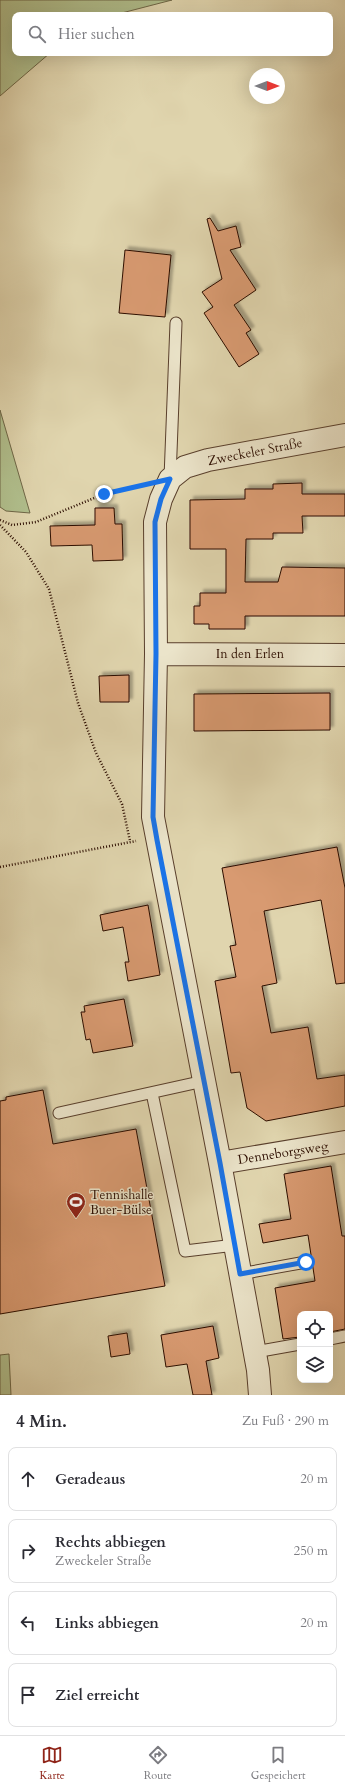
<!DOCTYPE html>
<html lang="de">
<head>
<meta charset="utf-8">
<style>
	body { margin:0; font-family:Cardo,serif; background:#f7f7f7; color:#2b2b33 }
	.controls { position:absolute; right:12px; bottom:12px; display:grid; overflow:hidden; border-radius:8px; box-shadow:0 4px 16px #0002 }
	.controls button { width:36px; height:36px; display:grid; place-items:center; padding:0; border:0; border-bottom:1px solid #e1e1e2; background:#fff; color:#2b2b33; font:20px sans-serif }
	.compass { position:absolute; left:249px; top:68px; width:36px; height:36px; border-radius:50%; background:#fff; box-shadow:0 4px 16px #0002; rotate:90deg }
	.stop { position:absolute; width:12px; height:12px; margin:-9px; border:3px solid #1a73e8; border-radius:50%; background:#fff }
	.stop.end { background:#1a73e8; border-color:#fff; box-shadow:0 1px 4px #0008 }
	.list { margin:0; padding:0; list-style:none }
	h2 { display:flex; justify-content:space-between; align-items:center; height:52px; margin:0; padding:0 16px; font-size:17px }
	h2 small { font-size:13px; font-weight:400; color:#7c7c81 }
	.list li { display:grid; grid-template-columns:26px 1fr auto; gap:12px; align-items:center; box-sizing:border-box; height:64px; margin:0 8px 8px; padding:0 8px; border:1px solid #e1e1e2; border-radius:8px }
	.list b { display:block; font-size:15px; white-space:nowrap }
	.list p { margin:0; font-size:13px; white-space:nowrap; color:#7c7c81 }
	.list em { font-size:13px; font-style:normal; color:#7c7c81 }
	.icon { flex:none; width:22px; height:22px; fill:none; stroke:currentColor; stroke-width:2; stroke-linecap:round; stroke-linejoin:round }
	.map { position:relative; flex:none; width:345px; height:1395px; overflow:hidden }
	.search { position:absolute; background:#fff; box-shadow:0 4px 16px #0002; left:12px; right:12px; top:12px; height:44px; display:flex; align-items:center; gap:10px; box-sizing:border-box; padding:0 14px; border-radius:8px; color:#7c7c81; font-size:15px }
	.sheet { height:340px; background:#fff }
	nav { display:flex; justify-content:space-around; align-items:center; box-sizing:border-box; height:56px; border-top:1px solid #e1e1e2; background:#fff; font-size:11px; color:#7c7c81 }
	nav a { display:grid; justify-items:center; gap:2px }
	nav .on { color:#8f2418 }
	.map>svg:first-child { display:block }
	.green { fill:#b0be8c; stroke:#6e6646 }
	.building { fill:#d89a71; stroke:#2c0d00; filter:url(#shadow) }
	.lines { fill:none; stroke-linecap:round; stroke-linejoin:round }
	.service-casing { stroke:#593f2c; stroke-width:13 }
	.minor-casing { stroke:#593f2c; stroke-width:24 }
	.path { stroke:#2c0d00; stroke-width:2.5; stroke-dasharray:1 2; stroke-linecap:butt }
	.service { stroke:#ebe4ca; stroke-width:11 }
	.minor { stroke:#ebe4ca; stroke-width:22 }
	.route { stroke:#1a73e8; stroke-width:5 }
	.labels { text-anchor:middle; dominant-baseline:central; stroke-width:3; stroke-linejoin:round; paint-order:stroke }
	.street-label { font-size:13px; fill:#2c0d00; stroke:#ebe4ca }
	.poi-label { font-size:13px; fill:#2c0d00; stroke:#ebe4ca; text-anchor:start }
</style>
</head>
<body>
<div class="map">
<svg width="345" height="1395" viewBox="0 0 345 1395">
	<defs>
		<filter id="shadow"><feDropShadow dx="3.5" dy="-3.5" stdDeviation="1" flood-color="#0004"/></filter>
	</defs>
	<rect width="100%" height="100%" fill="#e0d5ae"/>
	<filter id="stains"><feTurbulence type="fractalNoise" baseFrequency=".005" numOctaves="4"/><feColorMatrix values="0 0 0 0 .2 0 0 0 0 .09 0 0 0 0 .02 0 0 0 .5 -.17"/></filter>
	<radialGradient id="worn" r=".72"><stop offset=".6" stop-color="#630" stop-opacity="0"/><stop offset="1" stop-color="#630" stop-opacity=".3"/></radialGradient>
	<path class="green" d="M 0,0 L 172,0 L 114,15 L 15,15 L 15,53 L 50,53 L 0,96 Z
		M 0,410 L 30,513 L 6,511 L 0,507 Z
		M 9,1354 L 11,1395 L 0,1395 L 0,1355 Z"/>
	<path class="building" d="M 210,218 L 218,231 L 236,226 L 241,247 L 230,250 L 256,290 L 234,305 L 251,330 L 246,333 L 259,354 L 239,367 L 204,313 L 213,307 L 202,292 L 222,279 L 207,219 Z
		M 125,250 L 171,255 L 165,317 L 119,313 Z
		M 302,483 L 302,494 L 345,494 L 345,516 L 302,516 L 303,533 L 273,533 L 273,539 L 246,539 L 245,582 L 278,582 L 282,567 L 345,568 L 345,616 L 245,616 L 245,629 L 209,629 L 209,624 L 194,624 L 194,606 L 200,606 L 200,593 L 226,593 L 226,549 L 190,549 L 190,500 L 245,499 L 245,489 L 273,489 L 273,484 Z
		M 95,508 L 114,508 L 115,524 L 122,524 L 123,560 L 93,561 L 92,545 L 51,546 L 50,526 L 95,525 Z
		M 129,675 L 129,702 L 100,702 L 99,676 Z
		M 330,693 L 330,730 L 194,731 L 194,694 Z
		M 337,847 L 345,888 L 345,983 L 336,984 L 321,900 L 264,911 L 277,983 L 262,986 L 271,1033 L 308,1027 L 317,1079 L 345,1075 L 345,1106 L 266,1121 L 247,1108 L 240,1072 L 231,1073 L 215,981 L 236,977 L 230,946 L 236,945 L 222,868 Z
		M 148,905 L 160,975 L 128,981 L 125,962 L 129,962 L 123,927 L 103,931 L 100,915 Z
		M 124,999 L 133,1046 L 93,1053 L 90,1039 L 86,1040 L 81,1012 L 85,1012 L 84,1006 Z
		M 43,1090 L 53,1144 L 136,1129 L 165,1286 L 0,1314 L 0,1101 L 6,1100 L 6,1097 Z
		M 331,1166 L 342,1236 L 345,1236 L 345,1329 L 330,1332 L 330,1314 L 300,1314 L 300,1337 L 283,1339 L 275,1288 L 315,1281 L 308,1235 L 263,1243 L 259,1224 L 291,1219 L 284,1174 Z
		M 213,1326 L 219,1358 L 206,1361 L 212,1395 L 193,1395 L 187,1364 L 166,1367 L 161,1335 Z
		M 127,1333 L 130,1354 L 111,1357 L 108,1336 Z"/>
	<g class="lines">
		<g class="service-casing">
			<path id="service" d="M 170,478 L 176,323
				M 152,1093 L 185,1251 L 235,1245
				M 59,1113 L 204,1081
				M 240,1274 L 306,1262
				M 330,1339 L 345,1336
				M 255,1352 L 300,1344"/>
		</g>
		<g class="minor-casing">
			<path id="minor" d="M 156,654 L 345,655
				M 220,1163 L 345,1142
				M 260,1395 L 258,1370 L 220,1163 L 153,817 L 156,654 L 155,522 L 161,499 L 170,479 L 185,467 L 208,460 L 345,435"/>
		</g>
		<path class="path" d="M 0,520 L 12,525 L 36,522 L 104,494 L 142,485
			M 0,525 L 26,552 L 49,589 L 78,703 L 96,753 L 122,804 L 130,841
			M 0,867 L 136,841"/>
		<use href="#service" class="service"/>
		<use href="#minor" class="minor"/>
	</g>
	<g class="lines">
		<path class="route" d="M 104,494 L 170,479 L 161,499 L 155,522 L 156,654 L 153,817 L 157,840 L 220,1163 L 240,1274 L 306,1262"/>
	</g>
	<defs>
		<g id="stadium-pin" transform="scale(1)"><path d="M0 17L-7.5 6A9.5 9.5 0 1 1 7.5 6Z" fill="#8f2418" stroke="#ebe4ca"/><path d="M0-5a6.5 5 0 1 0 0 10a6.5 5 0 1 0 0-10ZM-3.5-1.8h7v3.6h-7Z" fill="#fff"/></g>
	</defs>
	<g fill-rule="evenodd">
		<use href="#stadium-pin" x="76" y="1202"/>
	</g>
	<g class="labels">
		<g class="street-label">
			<text transform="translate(255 452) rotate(-11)">Zweckeler Straße</text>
			<text x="250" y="654">In den Erlen</text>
			<text transform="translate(283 1153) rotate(-9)">Denneborgsweg</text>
		</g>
		<g class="poi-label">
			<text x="90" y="1195">Tennishalle<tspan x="90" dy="15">Buer-Bülse</tspan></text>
		</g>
	</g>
	<rect width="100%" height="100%" filter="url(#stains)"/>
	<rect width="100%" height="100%" fill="url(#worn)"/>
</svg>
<div class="controls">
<button><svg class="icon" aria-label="locate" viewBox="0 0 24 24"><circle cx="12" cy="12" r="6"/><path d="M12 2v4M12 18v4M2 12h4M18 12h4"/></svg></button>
<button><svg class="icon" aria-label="layers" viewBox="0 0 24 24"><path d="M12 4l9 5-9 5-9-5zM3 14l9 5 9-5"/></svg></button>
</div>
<svg class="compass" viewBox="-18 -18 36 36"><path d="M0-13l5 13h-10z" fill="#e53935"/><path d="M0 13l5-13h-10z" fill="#7c7c81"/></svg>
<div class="stop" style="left:306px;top:1262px"></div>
<div class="stop end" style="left:104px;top:494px"></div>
<div class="search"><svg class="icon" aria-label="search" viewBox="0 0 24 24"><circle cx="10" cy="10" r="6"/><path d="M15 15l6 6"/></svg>Hier suchen</div>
</div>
<section class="sheet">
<h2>4 Min.<small>Zu Fuß · 290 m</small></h2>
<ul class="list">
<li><svg class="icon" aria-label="ahead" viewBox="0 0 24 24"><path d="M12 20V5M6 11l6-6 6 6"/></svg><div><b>Geradeaus</b></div><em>20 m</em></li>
<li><svg class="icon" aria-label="right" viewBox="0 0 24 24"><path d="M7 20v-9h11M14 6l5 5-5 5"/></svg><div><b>Rechts abbiegen</b><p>Zweckeler Straße</p></div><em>250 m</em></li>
<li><svg class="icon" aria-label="left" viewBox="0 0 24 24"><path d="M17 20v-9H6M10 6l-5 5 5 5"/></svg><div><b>Links abbiegen</b></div><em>20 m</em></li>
<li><svg class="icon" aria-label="arrive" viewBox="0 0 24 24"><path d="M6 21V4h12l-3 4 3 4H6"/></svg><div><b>Ziel erreicht</b></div></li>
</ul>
</section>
<nav>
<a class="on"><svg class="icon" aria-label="map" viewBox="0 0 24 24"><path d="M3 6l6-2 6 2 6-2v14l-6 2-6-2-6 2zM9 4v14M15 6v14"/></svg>Karte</a>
<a><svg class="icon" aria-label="directions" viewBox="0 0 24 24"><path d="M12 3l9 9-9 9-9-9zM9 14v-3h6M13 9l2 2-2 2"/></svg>Route</a>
<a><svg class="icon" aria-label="saved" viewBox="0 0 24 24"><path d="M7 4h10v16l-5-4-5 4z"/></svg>Gespeichert</a>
</nav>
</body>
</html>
